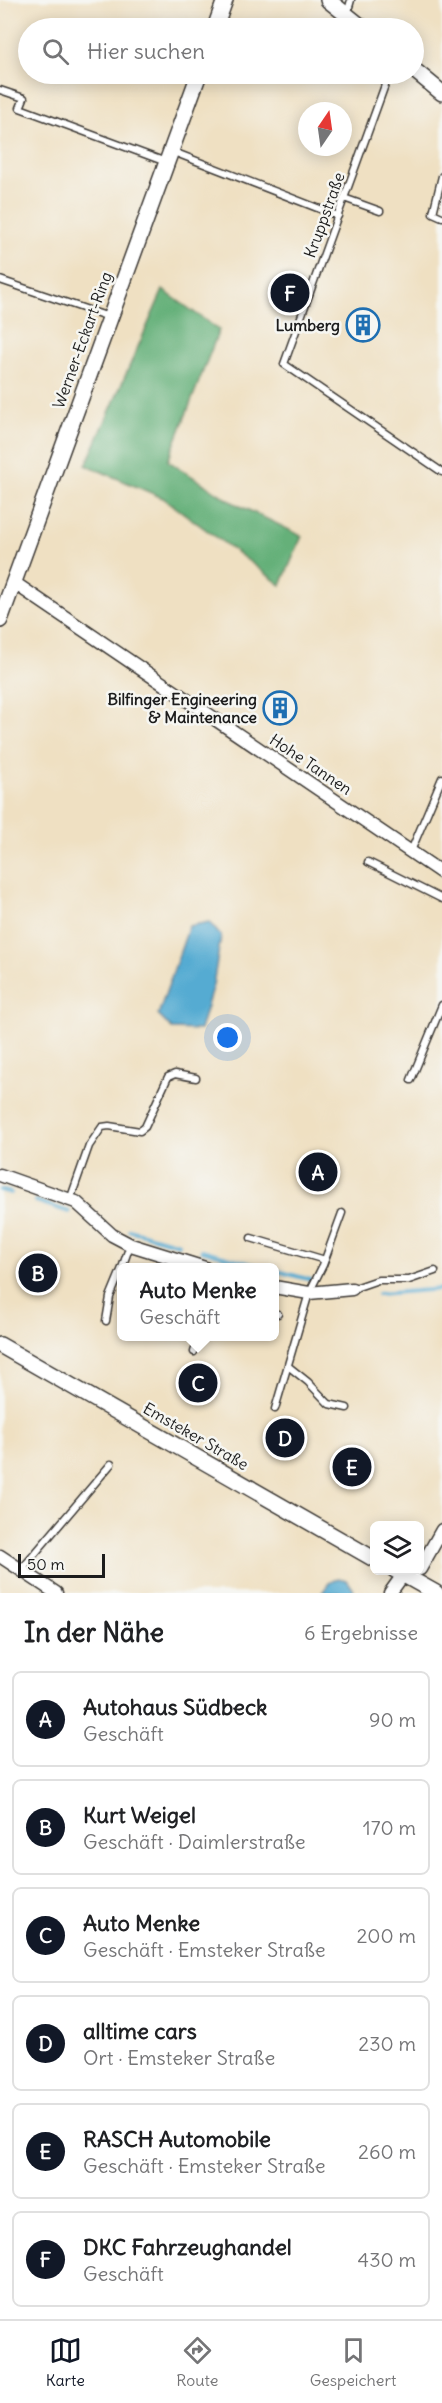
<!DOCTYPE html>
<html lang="de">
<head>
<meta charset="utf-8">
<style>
	body { margin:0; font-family:Delius,sans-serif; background:#f6f6f6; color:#202124 }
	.controls { position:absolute; right:18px; bottom:18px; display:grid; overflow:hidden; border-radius:9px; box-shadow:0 3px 15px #0003 }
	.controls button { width:54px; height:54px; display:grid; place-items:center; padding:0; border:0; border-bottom:2px solid #e0e0e0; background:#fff; color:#202124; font:30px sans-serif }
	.compass { position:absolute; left:298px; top:102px; width:54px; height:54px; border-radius:50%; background:#fff; box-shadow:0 3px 15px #0003; rotate:13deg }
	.scale { position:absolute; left:18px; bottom:15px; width:87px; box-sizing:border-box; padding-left:6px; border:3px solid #1c1c1c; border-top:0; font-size:16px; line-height:21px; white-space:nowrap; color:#1c1c1c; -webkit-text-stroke:4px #f6f6f2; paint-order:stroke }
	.you { position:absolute; left:228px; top:1038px; width:21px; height:21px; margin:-15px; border:4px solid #fff; border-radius:50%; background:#1a73e8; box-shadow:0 0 0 9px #1a73e833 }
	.badge { display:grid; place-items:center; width:39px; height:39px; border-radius:50%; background:#111827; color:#fff; font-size:20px; font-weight:700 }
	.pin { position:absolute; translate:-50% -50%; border:3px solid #fff; box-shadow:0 2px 6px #0006 }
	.popup { position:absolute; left:117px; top:1263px; width:162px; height:78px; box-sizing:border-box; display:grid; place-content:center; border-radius:9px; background:#fff; filter:drop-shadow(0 2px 4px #0005); font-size:20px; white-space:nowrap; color:#757577 }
	.popup b { font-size:22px; color:#202124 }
	.popup::after { content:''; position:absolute; left:50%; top:100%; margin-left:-12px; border:12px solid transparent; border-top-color:#fff }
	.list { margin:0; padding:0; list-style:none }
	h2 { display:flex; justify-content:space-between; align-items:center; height:78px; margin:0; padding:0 24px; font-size:26px }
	h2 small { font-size:20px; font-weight:400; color:#757577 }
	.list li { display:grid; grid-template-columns:39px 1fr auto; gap:18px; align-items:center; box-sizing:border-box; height:96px; margin:0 12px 12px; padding:0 12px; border:2px solid #e0e0e0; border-radius:9px }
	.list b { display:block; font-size:22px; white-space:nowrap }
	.list p { margin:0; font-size:20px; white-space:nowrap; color:#757577 }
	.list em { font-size:20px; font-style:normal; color:#757577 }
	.icon { flex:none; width:33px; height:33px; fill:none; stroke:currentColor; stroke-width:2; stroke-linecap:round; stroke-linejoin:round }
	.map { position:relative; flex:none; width:442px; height:1593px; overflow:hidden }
	.search { position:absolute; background:#fff; box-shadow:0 3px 15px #0003; left:18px; right:18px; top:18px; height:66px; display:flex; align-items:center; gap:15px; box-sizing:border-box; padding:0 21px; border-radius:33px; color:#757577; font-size:22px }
	.sheet { height:726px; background:#fff }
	nav { display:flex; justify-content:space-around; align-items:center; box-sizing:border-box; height:84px; border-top:2px solid #e0e0e0; background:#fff; font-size:16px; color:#757577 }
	nav a { display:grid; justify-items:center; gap:3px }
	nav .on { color:#111827 }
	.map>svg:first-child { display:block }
	.forest { fill:#65b079; stroke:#40664a; stroke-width:1.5 }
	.water { fill:#55abd2; stroke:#386477; stroke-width:1.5 }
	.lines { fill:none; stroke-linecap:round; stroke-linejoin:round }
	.stream { stroke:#55abd2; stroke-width:4 }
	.service-casing { stroke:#3c3935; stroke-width:9 }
	.minor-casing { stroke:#3c3935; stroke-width:15 }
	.tertiary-casing { stroke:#3c3935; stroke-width:18 }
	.service { stroke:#fff; stroke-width:6 }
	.minor { stroke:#fff; stroke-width:12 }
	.tertiary { stroke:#fff; stroke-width:15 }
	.labels { text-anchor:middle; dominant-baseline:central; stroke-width:5; stroke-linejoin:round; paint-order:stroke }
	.street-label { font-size:16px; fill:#1c1c1c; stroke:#f6f6f2 }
	.poi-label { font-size:16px; font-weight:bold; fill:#1c1c1c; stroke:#f6f6f2; text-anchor:end }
</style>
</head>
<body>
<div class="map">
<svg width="442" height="1593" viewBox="0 0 442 1593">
	<rect width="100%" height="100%" fill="#f6f6f2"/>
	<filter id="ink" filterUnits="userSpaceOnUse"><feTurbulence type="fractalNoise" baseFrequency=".0167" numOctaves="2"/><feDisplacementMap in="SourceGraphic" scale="12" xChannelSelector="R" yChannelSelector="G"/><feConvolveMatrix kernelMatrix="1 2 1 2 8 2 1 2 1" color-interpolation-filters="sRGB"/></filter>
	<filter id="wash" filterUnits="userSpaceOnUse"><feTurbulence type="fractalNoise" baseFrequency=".008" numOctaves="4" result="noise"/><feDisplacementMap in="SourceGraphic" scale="24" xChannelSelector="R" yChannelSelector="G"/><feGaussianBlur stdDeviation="1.35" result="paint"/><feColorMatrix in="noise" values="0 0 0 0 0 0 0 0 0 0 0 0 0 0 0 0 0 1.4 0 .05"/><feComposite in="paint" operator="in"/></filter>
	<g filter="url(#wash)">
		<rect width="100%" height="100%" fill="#efe0c2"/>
		<path class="forest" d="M 163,290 L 219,330 L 168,461 L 232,502 L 302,536 L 281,585 L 163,498 L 86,465 Z"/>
		<path class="water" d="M 209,922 L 221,936 L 213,985 L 200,1030 L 172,1029 L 158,1015 L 189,926 Z
			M 338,1578 L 347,1580 L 354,1590 L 353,1593 L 322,1593 L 329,1583 Z"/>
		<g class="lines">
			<path class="stream" d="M 0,1190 L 11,1193
				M 36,1201 L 69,1212
				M 129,1230 L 179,1244
				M 202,1250 L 265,1268
				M 274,1270 L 311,1280
				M 378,1294 L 442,1289"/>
		</g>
	</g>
	<g filter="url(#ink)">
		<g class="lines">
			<g class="service-casing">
				<path id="service" d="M 347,14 L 351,0
					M 389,74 L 284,364 L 442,472
					M 0,90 L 24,98 L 20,108 L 166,162
					M 171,151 L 338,216
					M 442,176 L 433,213 L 442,217
					M 344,198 L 380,211
					M 0,280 L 109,317
					M 411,851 L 442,778
					M 368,862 L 442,899
					M 411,1080 L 442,1005
					M 70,1200 L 89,1146 L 102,1127 L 109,1126 L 140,1131 L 145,1127 L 168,1077 L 175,1074 L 196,1078
					M 251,1238 L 325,1260
					M 122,1268 L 130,1245
					M 352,1289 L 378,1280 L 409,1280 L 435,1271
					M 274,1313 L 278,1314
					M 106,1321 L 110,1297 L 122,1268
					M 194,1352 L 199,1336
					M 288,1366 L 308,1382 L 329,1404 L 347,1408
					M 275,1409 L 309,1293 L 323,1265 L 342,1213
					M 21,1570 L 111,1464"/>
			</g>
			<g class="minor-casing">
				<path id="minor" d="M 13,582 L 442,873
					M 0,1175 L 76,1202 L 112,1235 L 131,1245 L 205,1268
					M 274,1287 L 309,1293 L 352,1289
					M 0,1556 L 56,1593
					M 420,1569 L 442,1530
					M 390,1593 L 403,1575"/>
			</g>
			<g class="tertiary-casing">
				<path id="tertiary" d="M 328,0 L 363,28
					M 215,28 L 225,0
					M 414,70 L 442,93
					M 0,620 L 199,74
					M 0,1345 L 374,1559
					M 395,1570 L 436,1593"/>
			</g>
			<use href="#service" class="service"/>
			<use href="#minor" class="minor"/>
			<use href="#tertiary" class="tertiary"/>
		</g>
	</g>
	<defs>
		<g id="building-ring" transform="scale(1.725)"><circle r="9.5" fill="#f6f6f2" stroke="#1f6fb2" stroke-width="1.5"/><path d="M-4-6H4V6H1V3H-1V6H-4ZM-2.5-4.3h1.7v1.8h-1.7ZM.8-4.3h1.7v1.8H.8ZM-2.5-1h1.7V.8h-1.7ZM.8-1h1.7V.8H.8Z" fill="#1f6fb2"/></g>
	</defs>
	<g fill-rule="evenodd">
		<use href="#building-ring" x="363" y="325"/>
		<use href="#building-ring" x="280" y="708"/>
	</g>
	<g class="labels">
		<g class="street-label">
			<text transform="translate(324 215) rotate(-70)">Kruppstraße</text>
			<text transform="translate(82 340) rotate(-70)">Werner-Eckart-Ring</text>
			<text transform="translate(311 764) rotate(34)">Hohe Tannen</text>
			<text transform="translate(196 1436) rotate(30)">Emsteker Straße</text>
		</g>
		<g class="poi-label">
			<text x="340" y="325">Lumberg</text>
			<text x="257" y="699">Bilfinger Engineering<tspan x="257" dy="18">&amp; Maintenance</tspan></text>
		</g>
	</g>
</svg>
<div class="controls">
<button><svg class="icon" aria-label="layers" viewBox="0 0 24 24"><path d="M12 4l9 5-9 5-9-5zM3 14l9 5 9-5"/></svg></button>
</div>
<svg class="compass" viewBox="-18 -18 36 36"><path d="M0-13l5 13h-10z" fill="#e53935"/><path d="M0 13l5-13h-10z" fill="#757577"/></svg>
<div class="scale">50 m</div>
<div class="you"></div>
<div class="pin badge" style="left:318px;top:1172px">A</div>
<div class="pin badge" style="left:38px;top:1273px">B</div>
<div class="pin badge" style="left:198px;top:1383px">C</div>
<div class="popup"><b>Auto Menke</b>Geschäft</div>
<div class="pin badge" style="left:285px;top:1438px">D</div>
<div class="pin badge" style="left:352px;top:1467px">E</div>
<div class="pin badge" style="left:290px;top:293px">F</div>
<div class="search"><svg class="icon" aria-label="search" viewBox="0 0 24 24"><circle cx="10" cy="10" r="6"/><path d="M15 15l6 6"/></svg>Hier suchen</div>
</div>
<section class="sheet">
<h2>In der Nähe<small>6 Ergebnisse</small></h2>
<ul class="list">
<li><span class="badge">A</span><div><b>Autohaus Südbeck</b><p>Geschäft</p></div><em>90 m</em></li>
<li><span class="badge">B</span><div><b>Kurt Weigel</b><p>Geschäft · Daimlerstraße</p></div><em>170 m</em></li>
<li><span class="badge">C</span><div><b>Auto Menke</b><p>Geschäft · Emsteker Straße</p></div><em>200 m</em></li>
<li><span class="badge">D</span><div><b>alltime cars</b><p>Ort · Emsteker Straße</p></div><em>230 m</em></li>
<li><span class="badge">E</span><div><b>RASCH Automobile</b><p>Geschäft · Emsteker Straße</p></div><em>260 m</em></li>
<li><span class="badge">F</span><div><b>DKC Fahrzeughandel</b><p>Geschäft</p></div><em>430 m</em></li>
</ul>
</section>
<nav>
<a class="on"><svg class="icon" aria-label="map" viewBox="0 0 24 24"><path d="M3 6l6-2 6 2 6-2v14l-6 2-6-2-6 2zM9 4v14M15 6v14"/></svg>Karte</a>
<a><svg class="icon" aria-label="directions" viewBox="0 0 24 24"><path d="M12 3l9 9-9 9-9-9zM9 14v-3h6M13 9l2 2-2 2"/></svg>Route</a>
<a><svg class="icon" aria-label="saved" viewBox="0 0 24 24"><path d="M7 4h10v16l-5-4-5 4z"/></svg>Gespeichert</a>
</nav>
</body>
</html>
